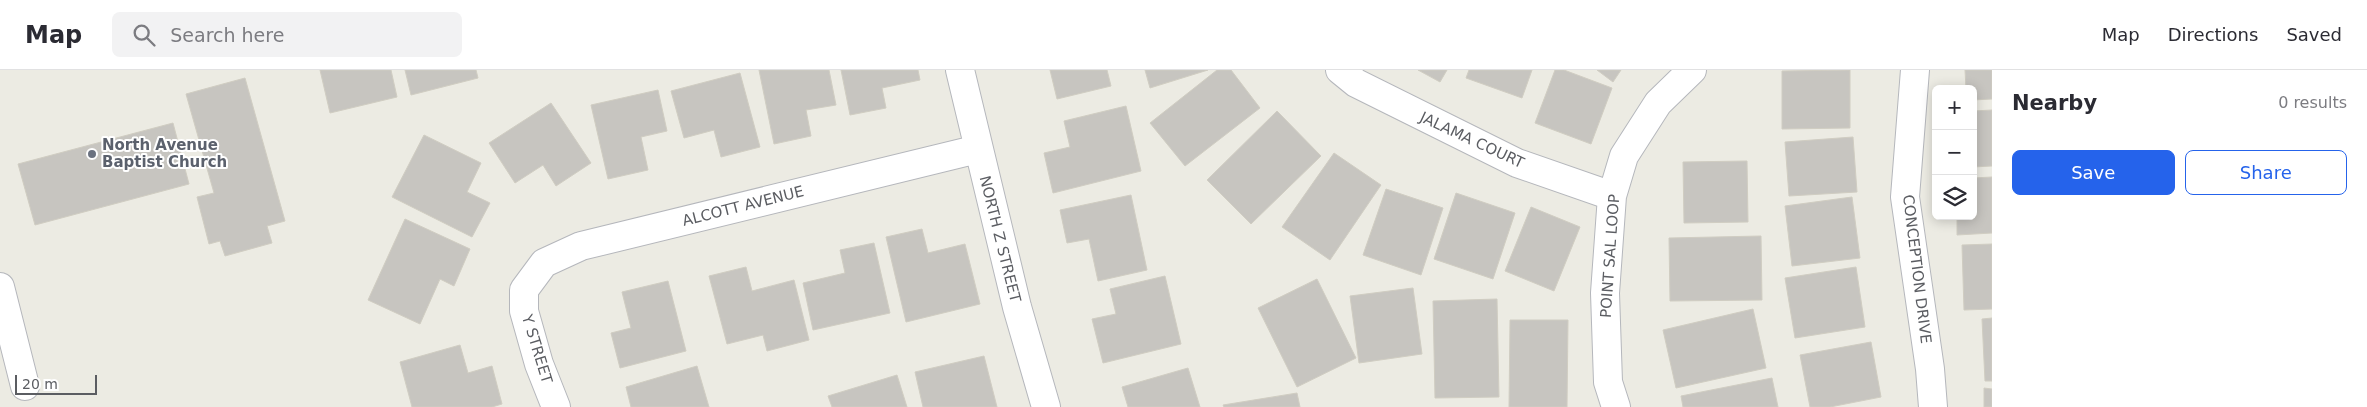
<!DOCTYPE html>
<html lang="en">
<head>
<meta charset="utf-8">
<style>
	body { margin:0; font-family:"DejaVu Sans",sans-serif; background:#f2f2f3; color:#2b2b33 }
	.controls { position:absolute; right:15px; top:15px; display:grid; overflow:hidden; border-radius:8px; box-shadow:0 2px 12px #0003 }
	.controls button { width:45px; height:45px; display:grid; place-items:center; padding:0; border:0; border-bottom:1px solid #e1e1e2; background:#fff; color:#2b2b33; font:25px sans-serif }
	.scale { position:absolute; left:15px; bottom:12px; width:82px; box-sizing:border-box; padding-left:5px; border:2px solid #5b5d62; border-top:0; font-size:14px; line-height:18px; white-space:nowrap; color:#5b5d62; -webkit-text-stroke:4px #fff; paint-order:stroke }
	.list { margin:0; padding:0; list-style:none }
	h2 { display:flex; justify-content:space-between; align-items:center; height:65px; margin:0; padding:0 20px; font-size:21px }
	h2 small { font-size:16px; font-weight:400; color:#7c7c81 }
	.actions { display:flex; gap:10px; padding:15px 20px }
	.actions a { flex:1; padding:11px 0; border:1px solid #2563eb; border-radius:8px; text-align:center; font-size:18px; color:#2563eb }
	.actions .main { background:#2563eb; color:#fff }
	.icon { flex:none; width:28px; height:28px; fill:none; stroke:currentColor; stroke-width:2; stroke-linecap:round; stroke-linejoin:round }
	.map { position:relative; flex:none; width:1992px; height:337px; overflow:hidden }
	header { display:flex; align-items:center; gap:30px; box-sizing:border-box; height:70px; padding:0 25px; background:#fff; border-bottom:1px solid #e1e1e2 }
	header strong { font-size:24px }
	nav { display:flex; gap:28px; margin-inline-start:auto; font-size:18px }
	.search { width:350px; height:45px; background:#f2f2f3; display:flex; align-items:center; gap:12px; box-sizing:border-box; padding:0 18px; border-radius:8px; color:#7c7c81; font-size:19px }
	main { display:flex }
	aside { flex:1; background:#fff }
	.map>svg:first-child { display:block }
	.building { fill:#c7c5c0; stroke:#d0cdc2 }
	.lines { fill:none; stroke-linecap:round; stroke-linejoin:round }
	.minor-casing { stroke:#b5b7bc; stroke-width:30 }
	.minor { stroke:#fff; stroke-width:28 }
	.worship-dot { fill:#6b7280; stroke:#fff; stroke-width:2 }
	.labels { text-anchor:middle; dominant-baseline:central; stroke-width:4; stroke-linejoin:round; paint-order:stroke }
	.street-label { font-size:15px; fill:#5b5d62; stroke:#fff }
	.worship-label { font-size:15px; font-weight:bold; fill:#5b616d; stroke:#fff; text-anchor:start }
</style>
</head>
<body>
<header>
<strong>Map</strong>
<div class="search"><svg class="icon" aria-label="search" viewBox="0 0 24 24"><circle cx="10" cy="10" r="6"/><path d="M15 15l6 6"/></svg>Search here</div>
<nav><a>Map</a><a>Directions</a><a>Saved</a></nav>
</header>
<main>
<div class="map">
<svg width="1992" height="337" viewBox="0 0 1992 337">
	<rect width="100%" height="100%" fill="#ecebe3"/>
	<path class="building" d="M 320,0 L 391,0 L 397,27 L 330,43 Z
		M 405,0 L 476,0 L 478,8 L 411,25 Z
		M 759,0 L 829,0 L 836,35 L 806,40 L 811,66 L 774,74 Z
		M 841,0 L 918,0 L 920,10 L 882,18 L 886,38 L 850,45 Z
		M 1050,0 L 1107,0 L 1111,16 L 1057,29 Z
		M 1145,0 L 1208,0 L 1150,18 Z
		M 1217,0 L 1231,0 L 1260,38 L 1185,96 L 1150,53 Z
		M 1418,0 L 1447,0 L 1440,12 Z
		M 1469,0 L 1532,0 L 1522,28 L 1466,8 Z
		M 1555,0 L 1564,0 L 1612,18 L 1591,74 L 1535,53 Z
		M 1597,0 L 1621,0 L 1613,12 Z
		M 1850,0 L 1850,58 L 1782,59 L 1782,1 Z
		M 1965,0 L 1992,0 L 1992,29 L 1973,30 L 1973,19 L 1966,19 Z
		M 740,3 L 760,77 L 721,87 L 714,60 L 684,68 L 671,21 Z
		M 245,8 L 285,151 L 267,156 L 272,173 L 225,186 L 220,171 L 209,174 L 197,127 L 214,123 L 186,24 Z
		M 658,20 L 667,61 L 641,67 L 648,100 L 608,109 L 591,35 Z
		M 551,33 L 591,93 L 556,116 L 543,95 L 515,113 L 489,73 Z
		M 1126,36 L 1141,101 L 1053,123 L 1044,83 L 1070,77 L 1064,51 Z
		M 1992,40 L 1992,96 L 1973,97 L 1973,41 Z
		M 1277,41 L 1321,86 L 1251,154 L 1207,110 Z
		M 173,53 L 189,114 L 35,155 L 18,94 Z
		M 424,65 L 481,93 L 467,122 L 490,133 L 472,167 L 392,127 Z
		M 1853,67 L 1857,122 L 1789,126 L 1785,72 Z
		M 1334,83 L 1381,115 L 1330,190 L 1282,157 Z
		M 1747,91 L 1748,152 L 1684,153 L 1683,92 Z
		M 1992,107 L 1992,163 L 1957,165 L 1957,146 L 1973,146 L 1973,108 Z
		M 1386,119 L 1443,138 L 1421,205 L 1363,185 Z
		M 1456,123 L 1515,143 L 1493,209 L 1434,189 Z
		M 1131,125 L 1147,200 L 1098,211 L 1089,169 L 1067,173 L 1060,140 Z
		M 1852,127 L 1860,188 L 1792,196 L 1785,136 Z
		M 1531,137 L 1580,157 L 1554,221 L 1505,201 Z
		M 405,149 L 470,179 L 454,216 L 440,209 L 420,254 L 368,230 Z
		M 922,159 L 928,183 L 965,174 L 980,234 L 906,252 L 886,167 Z
		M 1761,166 L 1762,230 L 1670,231 L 1669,168 Z
		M 874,173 L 890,243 L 813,260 L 803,213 L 845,203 L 840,180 Z
		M 1992,174 L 1992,239 L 1964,240 L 1962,175 Z
		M 746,197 L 752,221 L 794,210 L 809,270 L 767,281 L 763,265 L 727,274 L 709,206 Z
		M 1856,197 L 1865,257 L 1795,268 L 1785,208 Z
		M 1165,206 L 1181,274 L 1103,293 L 1092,249 L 1116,244 L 1110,219 Z
		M 1317,209 L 1356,288 L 1297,317 L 1258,238 Z
		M 668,211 L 686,281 L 620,298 L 611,263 L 631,258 L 622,222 Z
		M 1413,218 L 1422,284 L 1359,293 L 1350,226 Z
		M 1497,229 L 1499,327 L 1435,328 L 1433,231 Z
		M 1753,239 L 1766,298 L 1676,318 L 1663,260 Z
		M 1992,248 L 1992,311 L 1985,311 L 1982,249 Z
		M 1510,250 L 1568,250 L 1567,337 L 1509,337 Z
		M 1871,272 L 1881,327 L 1830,337 L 1810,337 L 1800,285 Z
		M 460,275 L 468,303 L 492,296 L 502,334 L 492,337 L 412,337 L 400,292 Z
		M 984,286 L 997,337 L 923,337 L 915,302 Z
		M 697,296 L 709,337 L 631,337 L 626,317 Z
		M 1188,298 L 1200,337 L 1128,337 L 1122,317 Z
		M 897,305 L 907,337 L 832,337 L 828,326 Z
		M 1772,308 L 1778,337 L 1683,337 L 1681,326 Z
		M 1984,318 L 1992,319 L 1992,337 L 1984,337 Z
		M 1297,323 L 1300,337 L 1224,337 L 1223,335 Z"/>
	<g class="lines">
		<g class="minor-casing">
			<path id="minor" d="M 960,0 L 1017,237 L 1046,337
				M 1340,0 L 1356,13 L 1517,93 L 1612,126
				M 1915,0 L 1905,127 L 1930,299 L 1933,337
				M 0,217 L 25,316
				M 556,337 L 539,294 L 524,241 L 524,220 L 544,193 L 581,176 L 978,79
				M 1616,337 L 1608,312 L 1605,223 L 1612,126 L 1624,86 L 1658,33 L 1692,0"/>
		</g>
		<use href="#minor" class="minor"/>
	</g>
	<circle class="worship-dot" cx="92" cy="84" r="5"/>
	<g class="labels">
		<g class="street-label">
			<text transform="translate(1472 70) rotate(25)">JALAMA COURT</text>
			<text transform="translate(743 136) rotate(-14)">ALCOTT AVENUE</text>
			<text transform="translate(1000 169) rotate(76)">NORTH Z STREET</text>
			<text transform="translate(1610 186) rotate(-86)">POINT SAL LOOP</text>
			<text transform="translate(1917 199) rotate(83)">CONCEPTION DRIVE</text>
			<text transform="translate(537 279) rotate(73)">Y STREET</text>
		</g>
		<g class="worship-label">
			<text x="102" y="75">North Avenue<tspan x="102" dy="17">Baptist Church</tspan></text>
		</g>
	</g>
</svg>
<div class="controls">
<button>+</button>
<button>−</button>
<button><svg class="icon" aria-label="layers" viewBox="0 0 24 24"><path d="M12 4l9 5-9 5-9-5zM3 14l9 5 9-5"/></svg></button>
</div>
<div class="scale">20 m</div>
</div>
<aside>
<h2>Nearby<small>0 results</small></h2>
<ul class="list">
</ul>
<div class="actions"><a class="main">Save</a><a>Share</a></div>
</aside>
</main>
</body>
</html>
